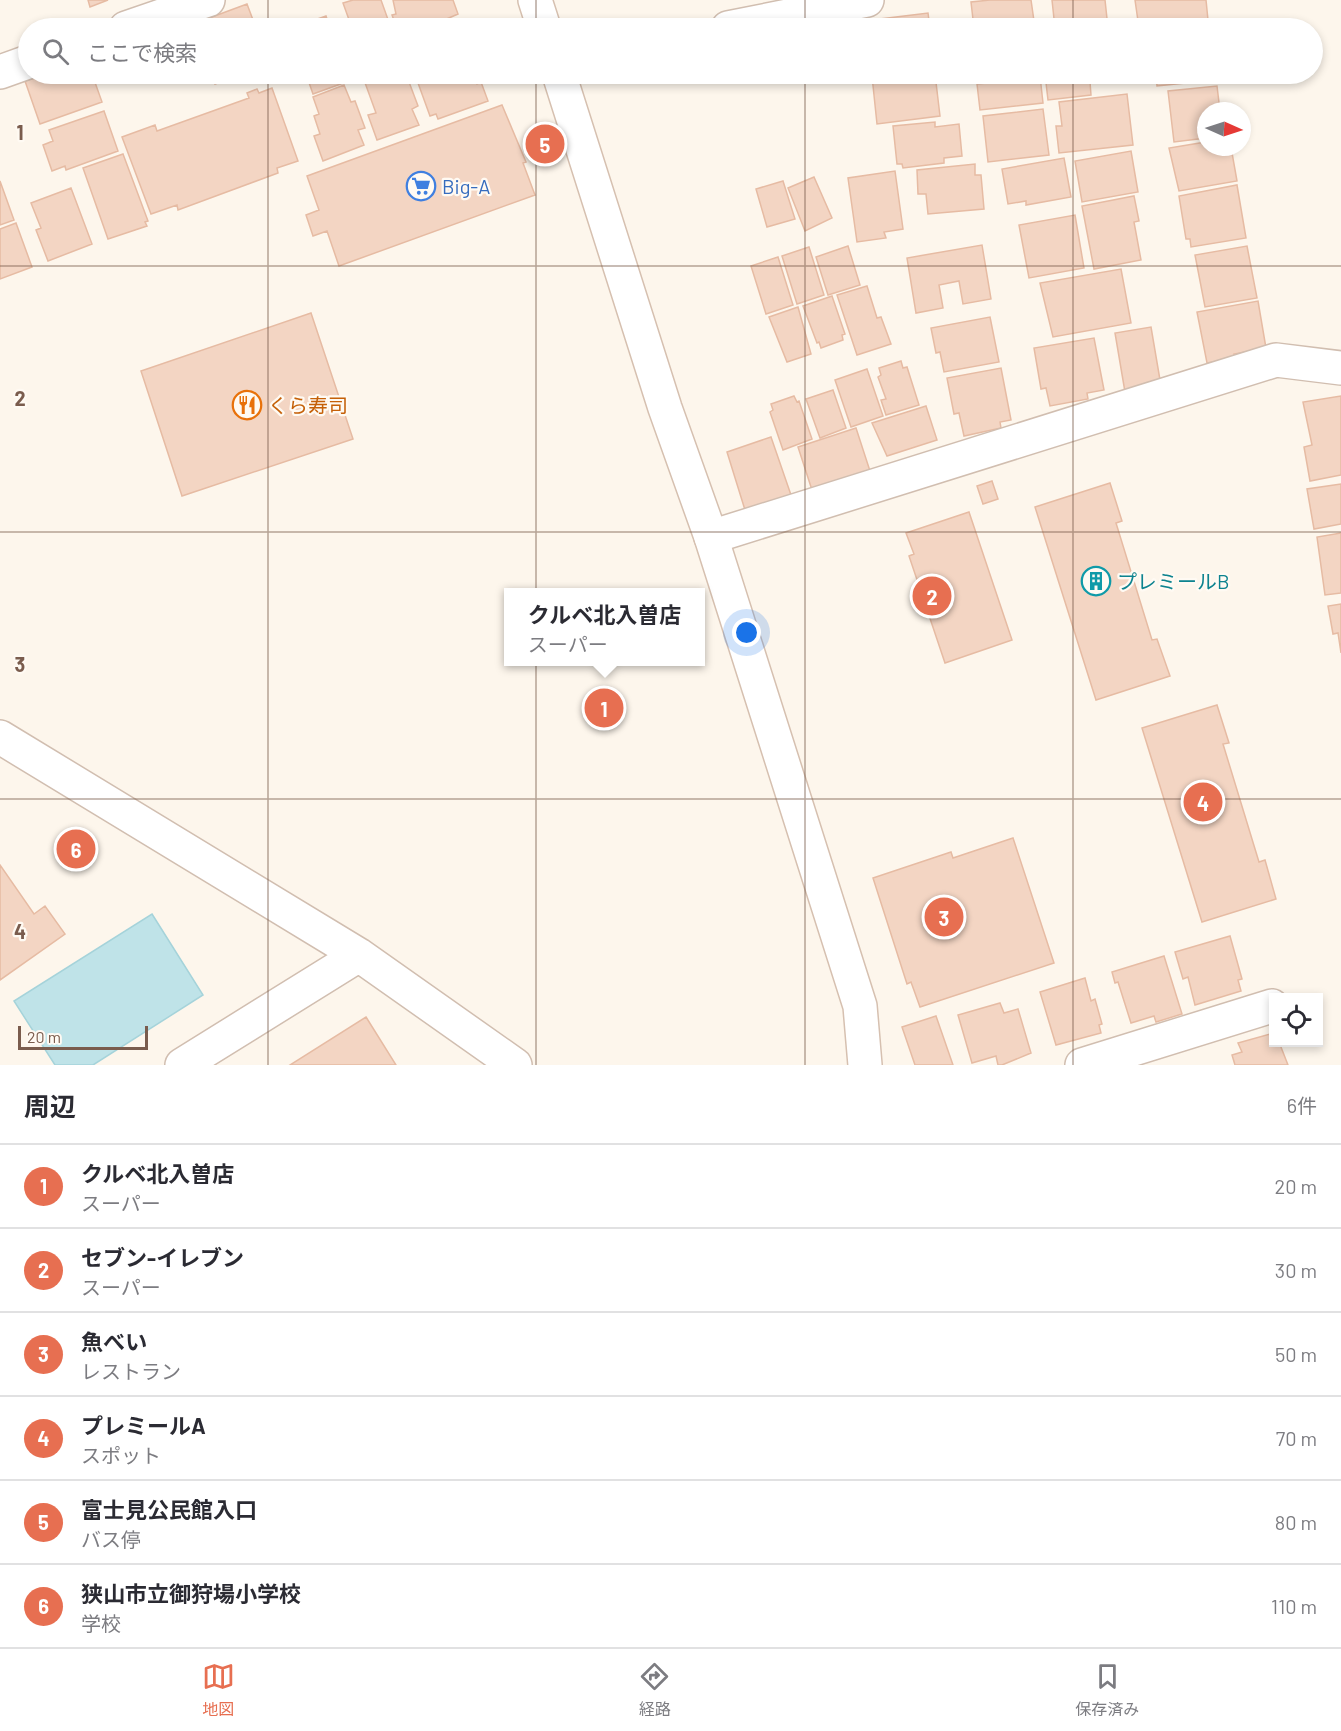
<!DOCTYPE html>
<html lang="ja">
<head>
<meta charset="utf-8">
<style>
	body { margin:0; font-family:Barlow,"Noto Sans JP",sans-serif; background:#f2f2f3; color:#2b2b33 }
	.controls { position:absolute; right:18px; bottom:18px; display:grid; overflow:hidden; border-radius:0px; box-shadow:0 3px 9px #0003 }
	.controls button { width:54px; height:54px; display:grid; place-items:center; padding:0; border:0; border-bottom:2px solid #e1e1e2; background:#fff; color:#2b2b33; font:30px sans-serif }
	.compass { position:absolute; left:1197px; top:102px; width:54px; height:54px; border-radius:50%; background:#fff; box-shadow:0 3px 9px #0003; rotate:93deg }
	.scale { position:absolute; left:18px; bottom:15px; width:130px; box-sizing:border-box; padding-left:6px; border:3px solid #7a5c4d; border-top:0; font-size:16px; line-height:21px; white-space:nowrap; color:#7a5c4d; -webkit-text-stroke:4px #fffaf3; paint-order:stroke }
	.you { position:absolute; left:747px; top:633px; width:21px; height:21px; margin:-15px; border:4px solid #fff; border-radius:50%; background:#1a73e8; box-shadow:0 0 0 9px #1a73e833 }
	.badge { display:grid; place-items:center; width:39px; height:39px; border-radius:50%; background:#e76f51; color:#fff; font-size:20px; font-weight:700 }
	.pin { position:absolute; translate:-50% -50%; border:3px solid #fff; box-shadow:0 2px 6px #0006 }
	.popup { position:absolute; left:504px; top:588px; width:201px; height:78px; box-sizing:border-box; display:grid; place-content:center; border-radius:0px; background:#fff; filter:drop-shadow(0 2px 4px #0005); font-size:20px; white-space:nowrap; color:#7c7c81 }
	.popup b { font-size:22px; color:#2b2b33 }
	.popup::after { content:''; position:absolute; left:50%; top:100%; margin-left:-12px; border:12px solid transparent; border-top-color:#fff }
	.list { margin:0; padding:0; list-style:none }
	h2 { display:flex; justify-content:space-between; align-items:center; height:78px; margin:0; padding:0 24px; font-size:26px }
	h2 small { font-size:20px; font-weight:400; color:#7c7c81 }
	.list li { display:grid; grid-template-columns:39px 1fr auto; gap:18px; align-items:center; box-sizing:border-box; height:84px; padding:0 24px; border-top:2px solid #e1e1e2 }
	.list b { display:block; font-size:22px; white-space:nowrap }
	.list p { margin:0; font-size:20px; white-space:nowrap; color:#7c7c81 }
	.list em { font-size:20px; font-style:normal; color:#7c7c81 }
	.icon { flex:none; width:33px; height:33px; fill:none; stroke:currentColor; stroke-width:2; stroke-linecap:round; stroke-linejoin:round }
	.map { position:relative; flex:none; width:1341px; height:1065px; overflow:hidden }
	.search { position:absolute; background:#fff; box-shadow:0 3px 9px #0003; left:18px; right:18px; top:18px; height:66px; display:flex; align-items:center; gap:15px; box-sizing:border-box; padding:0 21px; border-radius:33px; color:#7c7c81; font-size:22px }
	.sheet { height:582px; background:#fff }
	nav { display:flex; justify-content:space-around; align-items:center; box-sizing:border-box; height:84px; border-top:2px solid #e1e1e2; background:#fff; font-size:16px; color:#7c7c81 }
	nav a { display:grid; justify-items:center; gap:3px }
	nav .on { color:#e76f51 }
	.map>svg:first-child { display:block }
	.water { fill:#bfe3e8; stroke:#a5d3da; stroke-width:1.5 }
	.building { fill:#f3d5c3; stroke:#e6bba3; stroke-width:1.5 }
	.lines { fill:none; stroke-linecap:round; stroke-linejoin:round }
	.street-casing { stroke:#d1beb0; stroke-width:36 }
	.secondary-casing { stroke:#d6c0b0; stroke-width:36 }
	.street { stroke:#fff; stroke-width:33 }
	.secondary { stroke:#fff; stroke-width:33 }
	.grid { fill:none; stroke:#7a5c4d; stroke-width:1.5; stroke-opacity:0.55 }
	.labels { text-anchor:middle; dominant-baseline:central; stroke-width:4.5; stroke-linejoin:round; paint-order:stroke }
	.shop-label { font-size:20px; fill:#366cbe; stroke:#fffaf3; text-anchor:start }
	.food-label { font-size:20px; fill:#c56008; stroke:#fffaf3; text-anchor:start }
	.culture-label { font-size:20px; fill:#0d838f; stroke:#fffaf3; text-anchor:start }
	.grid-label { font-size:20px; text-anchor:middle; font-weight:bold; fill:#7a5c4d; stroke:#fffaf3; stroke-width:4.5; stroke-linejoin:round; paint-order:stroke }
</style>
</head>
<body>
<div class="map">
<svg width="1341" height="1065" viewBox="0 0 1341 1065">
	<rect width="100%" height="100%" fill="#fdf6ec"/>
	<path class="water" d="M 152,914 L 203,995 L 93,1065 L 55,1065 L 14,1001 Z"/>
	<path class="building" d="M 88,0 L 108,0 L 90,7 Z
		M 353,0 L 381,0 L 391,28 L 352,28 L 343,3 Z
		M 453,0 L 458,14 L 426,28 L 397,28 L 392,15 L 396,14 L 393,0 Z
		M 990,0 L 1031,0 L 1035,28 L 974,28 L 971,2 Z
		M 1052,0 L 1105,0 L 1108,28 L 1055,28 Z
		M 1135,0 L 1206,0 L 1208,20 L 1139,28 Z
		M 247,4 L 256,28 L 194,28 L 193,24 Z
		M 928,13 L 930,28 L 873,28 L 872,20 Z
		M 326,16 L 330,28 L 292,28 Z
		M 1210,26 L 1210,28 L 1183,28 Z
		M 47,74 L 92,74 L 102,102 L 40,124 L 25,81 Z
		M 211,74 L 243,74 L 215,84 Z
		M 306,74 L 346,74 L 349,81 L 313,94 Z
		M 383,74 L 406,74 L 418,106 L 412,109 L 419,125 L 377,140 L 368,115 L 376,113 L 364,80 Z
		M 445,74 L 474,74 L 477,84 L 481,82 L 488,101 L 438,119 L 436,114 L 430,116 L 418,83 Z
		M 894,74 L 935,74 L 940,116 L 877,124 L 872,76 Z
		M 994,74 L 1040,76 L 1043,103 L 980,110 L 977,84 L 995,82 Z
		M 1045,74 L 1093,74 L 1094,82 L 1090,82 L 1091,95 L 1048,100 Z
		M 1156,74 L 1214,74 L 1215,80 L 1157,86 Z
		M 344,85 L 351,102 L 355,101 L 365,128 L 358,130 L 364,145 L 323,161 L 314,136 L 320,134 L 314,116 L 319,114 L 313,97 Z
		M 1217,86 L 1220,111 L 1206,111 L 1206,138 L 1174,142 L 1168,91 Z
		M 272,88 L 298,161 L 277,168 L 278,173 L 178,210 L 177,205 L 151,214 L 122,137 L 155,125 L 157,131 L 249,98 L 247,93 L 257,89 L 259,93 Z
		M 1127,94 L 1133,145 L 1059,153 L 1056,126 L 1062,126 L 1059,102 Z
		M 502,105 L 526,162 L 523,163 L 535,195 L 339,266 L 327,231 L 313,236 L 306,215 L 319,210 L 307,176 Z
		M 1043,109 L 1049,155 L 988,162 L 983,116 Z
		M 104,111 L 118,151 L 66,170 L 65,166 L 52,171 L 43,145 L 53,141 L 49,130 Z
		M 935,122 L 935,127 L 959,124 L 962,156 L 944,158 L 944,163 L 903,168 L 902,164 L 897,164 L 893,126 Z
		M 1206,142 L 1206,147 L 1231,147 L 1237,181 L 1179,191 L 1169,148 Z
		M 1131,151 L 1138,192 L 1082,202 L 1075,161 Z
		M 123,154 L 148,221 L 145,222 L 147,226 L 108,239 L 83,168 Z
		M 1064,158 L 1071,197 L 1026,205 L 1026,201 L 1008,204 L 1002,169 Z
		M 975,164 L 975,175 L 981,175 L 984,209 L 928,214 L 926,194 L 918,194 L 917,170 Z
		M 895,171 L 903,229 L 884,232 L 886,238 L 857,242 L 848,178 Z
		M 814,177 L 832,218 L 805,231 L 788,188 Z
		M 0,181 L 14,220 L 0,225 Z
		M 783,181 L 795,219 L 767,227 L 756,189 Z
		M 1237,185 L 1246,238 L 1191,247 L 1190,239 L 1186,239 L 1179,196 Z
		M 71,188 L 92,244 L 48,261 L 36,230 L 41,228 L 31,203 Z
		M 1134,196 L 1139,221 L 1134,222 L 1141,260 L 1094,269 L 1082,206 Z
		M 1075,215 L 1084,268 L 1029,278 L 1019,225 Z
		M 16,223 L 32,267 L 0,279 L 0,229 Z
		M 982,245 L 991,299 L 963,304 L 959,281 L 939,285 L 943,308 L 916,313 L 907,258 Z
		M 848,246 L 860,285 L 828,295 L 816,257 Z
		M 1247,246 L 1257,298 L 1205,307 L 1195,255 Z
		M 809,247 L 824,295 L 797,304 L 782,256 Z
		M 778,257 L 793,305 L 766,314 L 751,266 Z
		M 1121,269 L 1131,323 L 1053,337 L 1040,283 Z
		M 867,286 L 877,318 L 881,317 L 891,344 L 857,355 L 837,295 Z
		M 832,296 L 845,334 L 842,335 L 843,340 L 821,348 L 819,342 L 817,343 L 803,306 Z
		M 1258,301 L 1266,348 L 1234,354 L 1235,358 L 1207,363 L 1197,312 Z
		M 798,307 L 811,354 L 787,362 L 769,317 Z
		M 311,313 L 353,439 L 182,496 L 141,371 Z
		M 990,317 L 999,362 L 944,372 L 940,352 L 936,353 L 931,328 Z
		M 1151,327 L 1160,380 L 1149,382 L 1150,387 L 1125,392 L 1115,333 Z
		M 1094,338 L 1104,390 L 1087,393 L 1088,399 L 1050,406 L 1046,388 L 1041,389 L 1034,348 Z
		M 901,361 L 903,368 L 907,367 L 919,405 L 886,415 L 881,400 L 886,399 L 878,377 L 881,375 L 879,368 Z
		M 1001,368 L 1011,420 L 1000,422 L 1001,428 L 964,436 L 959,413 L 954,414 L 947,378 Z
		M 867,369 L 883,416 L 851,427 L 835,380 Z
		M 833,390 L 846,428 L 820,438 L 806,399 Z
		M 794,396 L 797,402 L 799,401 L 812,439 L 783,450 L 770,412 L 773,410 L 771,404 Z
		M 1341,396 L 1341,475 L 1310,481 L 1304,447 L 1312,445 L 1303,402 Z
		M 926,406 L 937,440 L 887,456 L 872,423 Z
		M 856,428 L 870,471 L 812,490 L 798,447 Z
		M 771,437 L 791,495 L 745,510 L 727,452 Z
		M 992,481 L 998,499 L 983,504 L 977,486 Z
		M 1110,483 L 1122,521 L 1116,523 L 1152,640 L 1157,639 L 1170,676 L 1096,700 L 1035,507 Z
		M 1341,484 L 1341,524 L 1314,529 L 1307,489 Z
		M 969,512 L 1012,640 L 945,663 L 909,556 L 914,554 L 906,533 Z
		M 1341,533 L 1341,593 L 1325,595 L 1317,537 Z
		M 1341,604 L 1341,653 L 1338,633 L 1333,634 L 1328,606 Z
		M 1217,705 L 1229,743 L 1223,744 L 1259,862 L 1265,860 L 1276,899 L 1202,922 L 1142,728 Z
		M 1013,838 L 1054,963 L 920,1007 L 911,982 L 907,984 L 873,878 L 951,852 L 953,858 Z
		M 0,865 L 34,914 L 45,906 L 65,934 L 0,980 Z
		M 1230,936 L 1242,979 L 1238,980 L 1241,991 L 1195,1005 L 1188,977 L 1183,979 L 1175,952 Z
		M 1164,956 L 1182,1014 L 1156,1022 L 1154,1016 L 1131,1023 L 1118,982 L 1115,983 L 1112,972 Z
		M 1085,978 L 1091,1001 L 1095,999 L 1102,1024 L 1099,1025 L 1101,1033 L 1056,1045 L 1040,992 Z
		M 1000,1003 L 1004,1013 L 1018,1009 L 1031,1053 L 1002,1065 L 998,1065 L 996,1056 L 972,1063 L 958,1015 Z
		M 936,1016 L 953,1065 L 915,1065 L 902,1027 Z
		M 366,1017 L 396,1065 L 290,1065 Z
		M 1274,1033 L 1274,1042 L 1279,1042 L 1288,1065 L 1235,1065 L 1232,1055 L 1242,1052 L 1238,1043 Z"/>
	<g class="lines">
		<g class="street-casing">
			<path id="street" d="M 126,28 L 208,0
				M 728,28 L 867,0
				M 0,72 L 28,62
				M 711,537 L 1276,360 L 1341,368
				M 0,737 L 359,955 L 515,1065
				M 182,1065 L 359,955
				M 1082,1065 L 1272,1006"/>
		</g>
		<g class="secondary-casing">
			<path id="secondary" d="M 535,0 L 544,28
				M 559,74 L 665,408 L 711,537 L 860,1006 L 865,1065"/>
		</g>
		<use href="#street" class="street"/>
		<use href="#secondary" class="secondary"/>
	</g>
	<path class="grid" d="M 268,0 L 268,28M 536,0 L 536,28M 805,0 L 805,28M 1073,0 L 1073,28M 268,74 L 268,1065M 536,74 L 536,1065M 805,74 L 805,1065M 1073,74 L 1073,1065M 0,266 L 1341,266M 0,532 L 1341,532M 0,799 L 1341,799"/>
	<defs>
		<g id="supermarket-ring" transform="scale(1.5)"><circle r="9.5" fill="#fffaf3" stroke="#3f7fe0" stroke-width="1.5"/><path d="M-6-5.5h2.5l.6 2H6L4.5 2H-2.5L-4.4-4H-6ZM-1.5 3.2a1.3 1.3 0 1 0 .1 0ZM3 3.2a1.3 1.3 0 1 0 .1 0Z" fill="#3f7fe0"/></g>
		<g id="restaurant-ring" transform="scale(1.5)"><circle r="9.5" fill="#fffaf3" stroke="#e8710a" stroke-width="1.5"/><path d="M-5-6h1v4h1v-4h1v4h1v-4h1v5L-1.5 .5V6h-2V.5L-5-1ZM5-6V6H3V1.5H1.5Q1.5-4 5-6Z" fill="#e8710a"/></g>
		<g id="building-ring" transform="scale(1.5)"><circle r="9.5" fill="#fffaf3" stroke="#0f9aa8" stroke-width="1.5"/><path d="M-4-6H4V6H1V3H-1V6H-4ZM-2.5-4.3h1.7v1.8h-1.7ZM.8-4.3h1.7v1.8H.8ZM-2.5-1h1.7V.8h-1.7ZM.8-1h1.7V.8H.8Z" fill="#0f9aa8"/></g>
	</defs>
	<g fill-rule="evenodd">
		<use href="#supermarket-ring" x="421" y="186"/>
		<use href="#restaurant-ring" x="247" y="405"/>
		<use href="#building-ring" x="1096" y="581"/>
	</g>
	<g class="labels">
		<g class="shop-label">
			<text x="442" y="186">Big-A</text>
		</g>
		<g class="food-label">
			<text x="268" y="405">くら寿司</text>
		</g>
		<g class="culture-label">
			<text x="1117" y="581">プレミールB</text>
		</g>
	</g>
	<g class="grid-label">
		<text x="20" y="140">1</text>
		<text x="20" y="406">2</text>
		<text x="20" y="672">3</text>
		<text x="20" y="939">4</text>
	</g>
</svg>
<div class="controls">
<button><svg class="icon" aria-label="locate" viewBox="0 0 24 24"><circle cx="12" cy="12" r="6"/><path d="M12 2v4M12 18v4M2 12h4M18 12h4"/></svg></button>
</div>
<svg class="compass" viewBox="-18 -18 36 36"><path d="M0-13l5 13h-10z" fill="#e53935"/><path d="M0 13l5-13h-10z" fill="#7c7c81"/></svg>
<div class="scale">20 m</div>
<div class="you"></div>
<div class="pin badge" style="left:604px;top:708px">1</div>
<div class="popup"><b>クルベ北入曽店</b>スーパー</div>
<div class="pin badge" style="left:932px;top:596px">2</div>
<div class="pin badge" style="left:944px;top:917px">3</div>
<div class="pin badge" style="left:1203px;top:802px">4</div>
<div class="pin badge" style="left:545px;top:144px">5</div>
<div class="pin badge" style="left:76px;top:849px">6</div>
<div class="search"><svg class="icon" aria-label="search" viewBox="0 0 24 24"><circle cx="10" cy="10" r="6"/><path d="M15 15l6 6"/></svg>ここで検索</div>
</div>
<section class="sheet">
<h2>周辺<small>6件</small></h2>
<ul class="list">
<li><span class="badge">1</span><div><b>クルベ北入曽店</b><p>スーパー</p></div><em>20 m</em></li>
<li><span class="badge">2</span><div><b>セブン-イレブン</b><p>スーパー</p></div><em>30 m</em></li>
<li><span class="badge">3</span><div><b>魚べい</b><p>レストラン</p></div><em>50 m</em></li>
<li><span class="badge">4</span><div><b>プレミールA</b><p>スポット</p></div><em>70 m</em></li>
<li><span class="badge">5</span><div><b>富士見公民館入口</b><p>バス停</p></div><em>80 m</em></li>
<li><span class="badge">6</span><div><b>狭山市立御狩場小学校</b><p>学校</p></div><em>110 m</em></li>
</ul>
</section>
<nav>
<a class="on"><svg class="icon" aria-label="map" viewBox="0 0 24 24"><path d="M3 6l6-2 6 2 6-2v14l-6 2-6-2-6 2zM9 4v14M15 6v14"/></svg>地図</a>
<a><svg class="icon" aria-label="directions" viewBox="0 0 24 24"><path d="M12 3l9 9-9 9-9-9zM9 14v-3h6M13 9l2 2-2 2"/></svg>経路</a>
<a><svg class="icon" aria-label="saved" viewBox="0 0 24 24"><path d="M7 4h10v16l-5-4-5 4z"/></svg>保存済み</a>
</nav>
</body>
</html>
